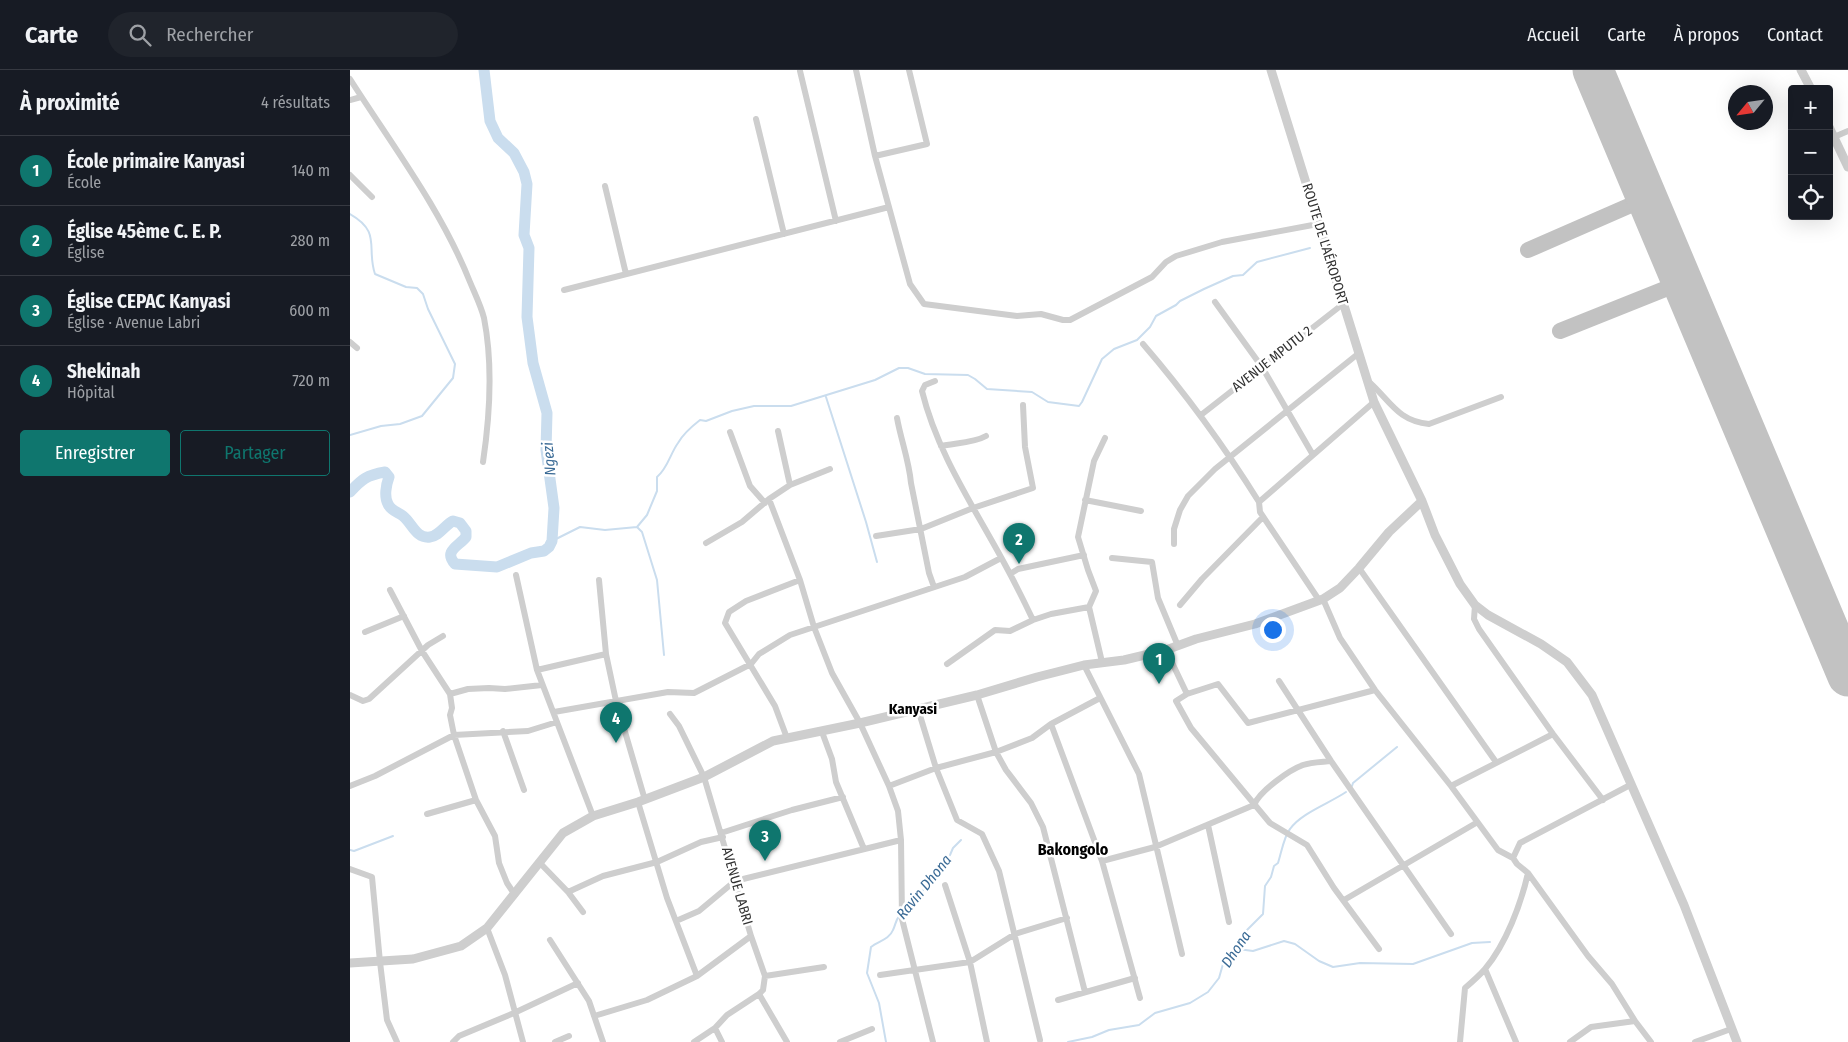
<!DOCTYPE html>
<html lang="fr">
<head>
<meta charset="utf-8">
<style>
	body { margin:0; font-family:"Fira Sans Condensed",sans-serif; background:#20242c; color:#f1f3f6 }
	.controls { position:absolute; right:15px; top:15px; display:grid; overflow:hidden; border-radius:5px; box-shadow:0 5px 20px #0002 }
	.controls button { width:45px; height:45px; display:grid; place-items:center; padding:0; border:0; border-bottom:1px solid #363941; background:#171b24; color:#f1f3f6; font:25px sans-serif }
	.compass { position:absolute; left:1378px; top:15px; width:45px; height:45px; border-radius:50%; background:#171b24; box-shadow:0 5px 20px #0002; rotate:241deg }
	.you { position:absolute; left:922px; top:559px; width:18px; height:18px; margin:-12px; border:4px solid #fff; border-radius:50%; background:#1a73e8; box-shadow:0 0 0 8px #1a73e833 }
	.badge { display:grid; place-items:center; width:32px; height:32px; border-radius:50%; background:#0f766e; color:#fff; font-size:16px; font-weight:700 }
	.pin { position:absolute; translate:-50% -41px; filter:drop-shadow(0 1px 2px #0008) }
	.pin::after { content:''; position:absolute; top:26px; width:18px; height:15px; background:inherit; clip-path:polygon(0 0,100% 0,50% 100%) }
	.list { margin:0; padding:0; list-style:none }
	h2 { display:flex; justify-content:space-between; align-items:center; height:65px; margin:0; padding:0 20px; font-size:21px }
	h2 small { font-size:16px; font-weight:400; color:#9ea1a6 }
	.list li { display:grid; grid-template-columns:32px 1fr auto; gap:15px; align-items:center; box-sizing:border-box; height:70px; padding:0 20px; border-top:1px solid #363941 }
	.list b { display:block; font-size:19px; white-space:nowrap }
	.list p { margin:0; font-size:16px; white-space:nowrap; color:#9ea1a6 }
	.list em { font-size:16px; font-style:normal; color:#9ea1a6 }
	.actions { display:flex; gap:10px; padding:15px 20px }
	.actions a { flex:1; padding:11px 0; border:1px solid #0f766e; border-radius:5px; text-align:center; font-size:18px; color:#0f766e }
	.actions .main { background:#0f766e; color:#fff }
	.icon { flex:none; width:28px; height:28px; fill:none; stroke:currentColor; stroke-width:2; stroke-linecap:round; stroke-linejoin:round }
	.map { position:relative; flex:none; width:1498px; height:972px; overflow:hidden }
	header { display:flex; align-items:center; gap:30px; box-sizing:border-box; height:70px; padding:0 25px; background:#171b24; border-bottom:1px solid #363941 }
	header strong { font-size:24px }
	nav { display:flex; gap:28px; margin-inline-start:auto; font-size:18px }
	.search { width:350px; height:45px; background:#20242c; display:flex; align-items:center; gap:12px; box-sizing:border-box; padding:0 18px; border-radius:28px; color:#9ea1a6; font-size:19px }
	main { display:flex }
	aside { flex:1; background:#171b24 }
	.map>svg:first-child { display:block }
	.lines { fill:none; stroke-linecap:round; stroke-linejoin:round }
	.stream { stroke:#caddee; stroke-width:2 }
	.river { stroke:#caddee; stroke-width:11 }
	.taxiway { stroke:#c2c2c2; stroke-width:16 }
	.runway { stroke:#c2c2c2; stroke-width:41 }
	.minor { stroke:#cecece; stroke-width:6 }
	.tertiary { stroke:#cecece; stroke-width:9 }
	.labels { text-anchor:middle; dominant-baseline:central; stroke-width:5; stroke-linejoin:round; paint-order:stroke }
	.street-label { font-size:14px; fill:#313131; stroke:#fff }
	.water-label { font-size:15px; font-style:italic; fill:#3b6b96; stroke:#fff }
	.neighbourhood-label { font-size:15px; font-weight:bold; fill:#000; stroke:#fff }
	.quarter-label { font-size:16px; font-weight:bold; fill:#000; stroke:#fff }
</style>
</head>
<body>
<header>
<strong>Carte</strong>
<div class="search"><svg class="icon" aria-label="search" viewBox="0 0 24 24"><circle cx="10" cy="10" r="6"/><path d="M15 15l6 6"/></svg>Rechercher</div>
<nav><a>Accueil</a><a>Carte</a><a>À propos</a><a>Contact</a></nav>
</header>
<main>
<aside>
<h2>À proximité<small>4 résultats</small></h2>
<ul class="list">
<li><span class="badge">1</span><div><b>École primaire Kanyasi</b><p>École</p></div><em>140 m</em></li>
<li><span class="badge">2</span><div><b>Église 45ème C. E. P.</b><p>Église</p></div><em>280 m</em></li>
<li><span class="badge">3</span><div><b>Église CEPAC Kanyasi</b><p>Église · Avenue Labri</p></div><em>600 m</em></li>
<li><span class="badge">4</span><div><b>Shekinah</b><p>Hôpital</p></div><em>720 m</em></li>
</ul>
<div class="actions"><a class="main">Enregistrer</a><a>Partager</a></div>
</aside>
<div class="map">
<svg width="1498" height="972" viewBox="0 0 1498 972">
	<rect width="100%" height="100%" fill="#fff"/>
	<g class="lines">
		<path class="stream" d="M 0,144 C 32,162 16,178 25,204 L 56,217 L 67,218 L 73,224 L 78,239 L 105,294 L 103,308 L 72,346 L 50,354 L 31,356 L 0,365
			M 476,327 L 516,452 L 527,492
			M 287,457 L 292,462 L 307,510 L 314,585
			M 202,471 L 230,457 L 255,460 L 287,457 L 297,445 L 307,421 L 307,407 C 318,398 320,384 328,373 C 333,364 341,357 350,350 L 356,351 L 382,341 L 404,336 L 441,336 L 525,310 L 549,298 L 558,298 L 575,304 L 618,305 L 625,309 L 637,319 L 682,322 L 698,332 L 729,336 L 732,332 L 752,289 L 764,279 L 787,270 L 800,257 L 806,246 L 826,235 L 830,231 L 854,219 L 883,206 L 893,205 L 907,192 L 960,178
			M 1002,716 L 1003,713 L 1047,677
			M 0,780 L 4,781 L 43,766
			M 554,842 L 568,827 L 600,785 L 603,778 L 611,770
			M 888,879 L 903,881 L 934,871 L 945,874 L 969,891 L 983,897 L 1010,893 L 1063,894 L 1122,873 L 1140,872
			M 536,972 L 529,933 L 517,903 L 521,877 C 528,871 539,870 543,860 C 546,854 545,851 550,845
			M 718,972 L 742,967 L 759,960 L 789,955 L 805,943 L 840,933 L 858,922 L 869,908 L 873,894 L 887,878 L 896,861 L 913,844 L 915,816 L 921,807 L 924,796 L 928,793 C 931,784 934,766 940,759 C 951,743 980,733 996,722"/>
		<path class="river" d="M 0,422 C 12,409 17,405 35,402 L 39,407 C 36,415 34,427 38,434 C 41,441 48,442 53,446 C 62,453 66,469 80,467 C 89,466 95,455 103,451 L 110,453 L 116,461 L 116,467 C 109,476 93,481 105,494 L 147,497 L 181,483 L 194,481 L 199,477 L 202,471 L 204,438 L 196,380 L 197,343 L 183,293 L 177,247 L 179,178 L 174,165 L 177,114 L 174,102 L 164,83 L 148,68 L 140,51 L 134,0"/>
		<path class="taxiway" d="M 1281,135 L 1290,135 L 1301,139
			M 1178,180 L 1281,135 L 1288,129 L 1292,118
			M 1315,219 L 1323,210 L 1326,200
			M 1210,261 L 1315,219 L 1328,218 L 1336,223"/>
		<path class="runway" d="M 1243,0 L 1498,606"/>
		<path class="minor" d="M 506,0 L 525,86 L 560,214 L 574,234 L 667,246 L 691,244 L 713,250 L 720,250 L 802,207 L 816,192 L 826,186 L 872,172 L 968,154
			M 450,1 L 486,151
			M 0,9 C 42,75 91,139 120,212 C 125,224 131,236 134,248 C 143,294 140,345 133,392
			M 0,30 L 11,27
			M 406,49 L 434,164
			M 1484,67 L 1498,61
			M 525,86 L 577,74 L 559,0
			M 0,105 L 22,127
			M 255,116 L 276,204
			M 214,220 L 539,137
			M 865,232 L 912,297 L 963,385
			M 0,272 L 7,278
			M 793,274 C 836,324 874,376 909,432
			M 585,311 L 575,315 L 572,321 C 587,382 622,434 652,489 C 663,509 673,529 683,550
			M 1018,311 C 1040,330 1047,351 1079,354 L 1151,327
			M 851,345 L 993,234
			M 547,348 C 551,370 559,391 561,413 L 579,503 L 584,517
			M 428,361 L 440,415
			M 380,362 L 400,416 L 415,433
			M 591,376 C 605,373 624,373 636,366
			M 419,429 L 450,510 L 464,557 L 482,603 L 510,653 L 539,716 L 548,741 L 551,770 L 552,849 L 583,972
			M 735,430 L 791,441
			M 526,466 L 571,459 L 623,438 L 683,418 L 675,377 L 673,335
			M 356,473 L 392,452 L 419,429 L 440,415 L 480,399
			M 824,474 L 824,459 L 830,440 L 838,426 L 865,399 L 1009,283
			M 762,488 L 802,492 L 808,528 L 828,576
			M 1009,498 L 1146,692
			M 660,504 L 668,499 L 734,485
			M 166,505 L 187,600 L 243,746
			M 249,510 L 256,584 L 266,631 L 295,730
			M 40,520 L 72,581 L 100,624 L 102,638 L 100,645 L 104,665 L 126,730 L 145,766 L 149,793 L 157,813 L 165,825
			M 973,529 L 990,568 L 1025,620 L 1101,716 L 1148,780 L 1163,788 L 1167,794 L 1178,803 L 1238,886 L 1262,914 L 1285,951 L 1301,972
			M 969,530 L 910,442 L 909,432 L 1024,332
			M 830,535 L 852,509 L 913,447
			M 1125,535 L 1124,549 L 1129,559 L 1203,664 L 1253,730
			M 15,562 L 54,546
			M 816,580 L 837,624 L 826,631 L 841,658 L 920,753 L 957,775 L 984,818 L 1029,879
			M 752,592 L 739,537 L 746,521 L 738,500 L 728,467 L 744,391 L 755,368
			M 597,594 L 645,560 L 660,561 L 683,550 L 701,544 L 739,537
			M 734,595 L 789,704 L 832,884
			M 187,600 L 256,584
			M 929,611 L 981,691 L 1101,864
			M 100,624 L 118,619 L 139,618 L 155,619 L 192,615
			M 837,624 L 868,614 L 898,653 L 1025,620
			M 0,625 L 13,631 L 19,629 L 78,575 L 93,566
			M 627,625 L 646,682 L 656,700 L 681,733 L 693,757 L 735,922
			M 568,639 L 586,698 L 607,750 L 632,764 L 649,801 L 690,970
			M 204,642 L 318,622 L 344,623 L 401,594 L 409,584 L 440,565 L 615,507 L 651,488
			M 320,644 L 329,656 L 354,707 L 401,866 L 415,906 L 413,920 L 409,924 L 377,945 L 365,958 L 344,972
			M 701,654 L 752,791 L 790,928
			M 153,661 L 174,720
			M 472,662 L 482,689 L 486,712 L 514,779
			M 437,668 L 425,636 L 375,553 L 379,542 L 396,531 L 450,510
			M 0,716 L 25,706 L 104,665 L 178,661 L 207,652
			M 539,716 L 586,698 L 646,682 L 682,668 L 701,654 L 750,628
			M 1101,716 L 1203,664
			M 288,732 L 317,828 L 347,906
			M 77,744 L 126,730
			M 858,755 L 879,852
			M 371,763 L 442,740 L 493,727
			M 1163,788 L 1170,773 L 1282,714
			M 752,791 L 805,777 L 904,735 C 910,721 939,700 953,695 C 961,692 972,692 981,691
			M 189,792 L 218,822 L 233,842
			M 0,799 L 22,807 L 30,892 L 37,950 L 47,972
			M 595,815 L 620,892 L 637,972
			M 218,822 L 253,806 L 307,792 L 351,772 L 373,767
			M 994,830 L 1126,753
			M 326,851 L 349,841 L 385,811 L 551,770
			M 137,858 L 155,905 L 173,972
			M 200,870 L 239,931 L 253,972
			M 1135,899 L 1166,972
			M 530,905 L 620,892 L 665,864 L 717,848
			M 415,906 L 474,897
			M 409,924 L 437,972
			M 708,930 L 785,908
			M 244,946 L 297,930 L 347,906 L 401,866
			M 365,958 L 372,972
			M 103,972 L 109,966 L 164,943 L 228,913
			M 205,972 L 219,966
			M 490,972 L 522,959
			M 1110,972 L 1115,918 C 1122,912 1129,906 1135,899 C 1156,874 1171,834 1178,803
			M 1220,972 L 1241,957 L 1285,951
			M 1345,972 L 1381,959"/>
		<path class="tertiary" d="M 921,0 L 1024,332 L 1072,431 L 1085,465 L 1110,514 L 1125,535 L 1138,545 L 1191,574 L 1217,592 L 1242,625 L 1334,835 L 1387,972
			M 1451,0 L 1461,19
			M 1479,57 L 1498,97
			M 0,893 L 63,889 L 111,876 L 137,858 L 213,763 L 243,746 L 288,732 L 354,707 L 423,671 L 510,653 L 627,625 L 687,607 L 734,595 L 774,590 L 816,580 L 846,569 L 905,554 L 973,529 L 990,518 L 1009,498 L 1039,462 L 1072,431"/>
	</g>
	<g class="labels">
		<g class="street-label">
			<text transform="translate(975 174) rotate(73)">ROUTE DE L'AÉROPORT</text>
			<text transform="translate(922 289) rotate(-38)">AVENUE MPUTU 2</text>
			<text transform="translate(387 816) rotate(74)">AVENUE LABRI</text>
		</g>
		<g class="water-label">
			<text transform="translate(199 389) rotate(-95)">Ngezi</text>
			<text transform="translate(574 817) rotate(-51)">Ravin Dhona</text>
			<text transform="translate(886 879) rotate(-56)">Dhona</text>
		</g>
		<g class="neighbourhood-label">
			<text x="563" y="639">Kanyasi</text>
		</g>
		<g class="quarter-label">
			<text x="723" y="779">Bakongolo</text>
		</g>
	</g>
</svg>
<div class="controls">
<button>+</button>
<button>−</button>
<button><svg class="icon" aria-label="locate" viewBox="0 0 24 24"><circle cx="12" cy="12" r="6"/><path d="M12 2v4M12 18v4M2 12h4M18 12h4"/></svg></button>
</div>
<svg class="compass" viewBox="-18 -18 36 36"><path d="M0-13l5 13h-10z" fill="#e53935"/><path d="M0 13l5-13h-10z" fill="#9ea1a6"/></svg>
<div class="you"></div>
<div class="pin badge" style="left:809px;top:614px">1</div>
<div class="pin badge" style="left:669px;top:494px">2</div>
<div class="pin badge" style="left:415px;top:791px">3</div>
<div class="pin badge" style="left:266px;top:673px">4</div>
</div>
</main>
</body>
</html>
